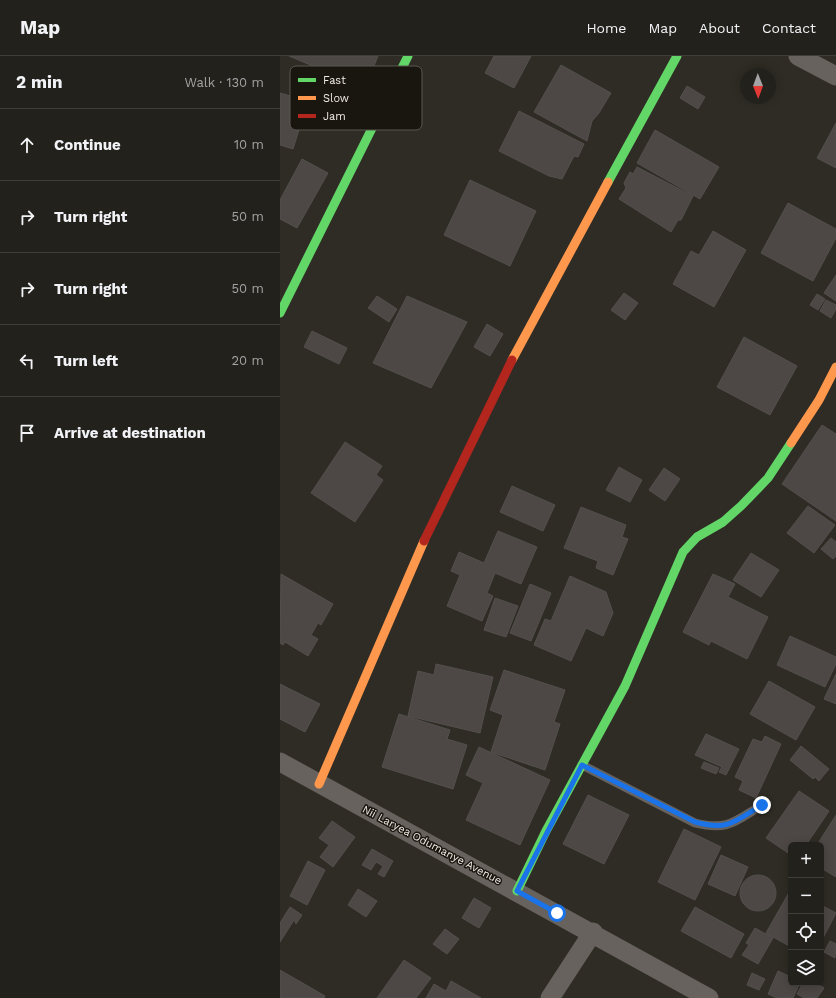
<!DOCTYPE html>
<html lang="en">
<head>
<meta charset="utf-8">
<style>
	body { margin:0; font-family:"Work Sans",sans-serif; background:#2b2925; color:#f1f3f6 }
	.controls { position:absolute; right:12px; bottom:12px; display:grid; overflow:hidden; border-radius:6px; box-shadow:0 2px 10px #0003 }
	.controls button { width:36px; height:36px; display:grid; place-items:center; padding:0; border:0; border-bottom:1px solid #403e3b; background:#23211c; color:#f1f3f6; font:20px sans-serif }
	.compass { position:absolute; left:460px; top:12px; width:36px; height:36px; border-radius:50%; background:#23211c; box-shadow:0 2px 10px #0003; rotate:179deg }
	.stop { position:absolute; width:12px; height:12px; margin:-9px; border:3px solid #1a73e8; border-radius:50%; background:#fff }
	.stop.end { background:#1a73e8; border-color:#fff; box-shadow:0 1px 4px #0008 }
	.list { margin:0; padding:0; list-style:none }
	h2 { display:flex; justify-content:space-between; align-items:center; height:52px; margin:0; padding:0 16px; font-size:17px }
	h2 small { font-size:13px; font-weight:400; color:#a3a3a3 }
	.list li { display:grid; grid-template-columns:26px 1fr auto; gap:12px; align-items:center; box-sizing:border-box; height:72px; padding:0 16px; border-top:1px solid #403e3b }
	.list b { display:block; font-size:15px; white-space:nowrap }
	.list em { font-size:13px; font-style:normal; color:#a3a3a3 }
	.icon { flex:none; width:22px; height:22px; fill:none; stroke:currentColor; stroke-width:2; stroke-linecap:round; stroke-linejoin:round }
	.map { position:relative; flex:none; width:556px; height:942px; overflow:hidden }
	header { display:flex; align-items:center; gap:24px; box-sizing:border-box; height:56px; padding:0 20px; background:#23211c; border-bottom:1px solid #403e3b }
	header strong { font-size:19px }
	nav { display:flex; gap:22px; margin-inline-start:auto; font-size:14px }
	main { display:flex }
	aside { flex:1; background:#23211c }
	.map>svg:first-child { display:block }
	.building { fill:#4d4846; stroke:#534f4d }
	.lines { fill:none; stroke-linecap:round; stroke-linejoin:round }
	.lane { stroke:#67625d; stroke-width:9 }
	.street { stroke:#67625d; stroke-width:19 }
	.fast { stroke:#63d668; stroke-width:9 }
	.slow { stroke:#ff974d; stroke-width:9 }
	.jam { stroke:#b3261e; stroke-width:9 }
	.route { stroke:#1a73e8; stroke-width:5 }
	.labels { text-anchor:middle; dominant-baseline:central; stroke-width:3; stroke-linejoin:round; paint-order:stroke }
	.street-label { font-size:11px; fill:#f0ebe3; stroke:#191610 }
	.key { fill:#191610; stroke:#5a564f; stroke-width:1 }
	.key-label { font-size:11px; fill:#f0ebe3 }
</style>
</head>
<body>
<header>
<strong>Map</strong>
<nav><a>Home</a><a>Map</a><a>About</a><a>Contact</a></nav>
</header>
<main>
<aside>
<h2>2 min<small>Walk · 130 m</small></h2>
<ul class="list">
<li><svg class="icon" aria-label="ahead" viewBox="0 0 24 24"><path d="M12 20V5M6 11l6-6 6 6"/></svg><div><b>Continue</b></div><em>10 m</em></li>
<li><svg class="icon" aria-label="right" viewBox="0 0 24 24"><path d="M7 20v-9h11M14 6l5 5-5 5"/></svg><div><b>Turn right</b></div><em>50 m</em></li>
<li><svg class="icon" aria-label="right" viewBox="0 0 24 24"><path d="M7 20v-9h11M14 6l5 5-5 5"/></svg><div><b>Turn right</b></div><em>50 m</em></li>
<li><svg class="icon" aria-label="left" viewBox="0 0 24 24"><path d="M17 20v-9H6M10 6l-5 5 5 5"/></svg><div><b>Turn left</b></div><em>20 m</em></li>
<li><svg class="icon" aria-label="arrive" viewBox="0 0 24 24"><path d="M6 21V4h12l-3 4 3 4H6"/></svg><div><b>Arrive at destination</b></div></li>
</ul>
</aside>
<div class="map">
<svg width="556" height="942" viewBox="0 0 556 942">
	<rect width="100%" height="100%" fill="#2f2c25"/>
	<path class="building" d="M 9,0 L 98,0 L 85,32 Z
		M 214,0 L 251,0 L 234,32 L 205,17 Z
		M 281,9 L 331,37 L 319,57 L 312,65 L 307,85 L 254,56 Z
		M 407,30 L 425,41 L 418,53 L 400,42 Z
		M 0,37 L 28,45 L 13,93 L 0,89 Z
		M 239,55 L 304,88 L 298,101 L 294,100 L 282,123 L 269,120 L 219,95 Z
		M 556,67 L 556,112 L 537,102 Z
		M 375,74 L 439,111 L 420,143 L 357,107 Z
		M 22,103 L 48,117 L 17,172 L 0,163 L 0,144 Z
		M 357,111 L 413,140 L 401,164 L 398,164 L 391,176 L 339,143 L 346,132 L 344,127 L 350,116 L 353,118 Z
		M 190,124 L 256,155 L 230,210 L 164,179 Z
		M 508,147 L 556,173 L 556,182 L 533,225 L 481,197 Z
		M 433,175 L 466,194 L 434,251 L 393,228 L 411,195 L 419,199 Z
		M 556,219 L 556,245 L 544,237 Z
		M 344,237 L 358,247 L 345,264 L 331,254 Z
		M 537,238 L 545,243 L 538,254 L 530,249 Z
		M 97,240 L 117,253 L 109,266 L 88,252 Z
		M 127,240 L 187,266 L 151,332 L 93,307 Z
		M 546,244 L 556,249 L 556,253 L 551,262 L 540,255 Z
		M 207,268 L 223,278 L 210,300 L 194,291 Z
		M 32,275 L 67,292 L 59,308 L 24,291 Z
		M 464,281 L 517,310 L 490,359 L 437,331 Z
		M 542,369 L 556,378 L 556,465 L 502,428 Z
		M 65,386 L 102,410 L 96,419 L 103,424 L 75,466 L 31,437 Z
		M 339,411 L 362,424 L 350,446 L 326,434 Z
		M 384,412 L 400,423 L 385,445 L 369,434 Z
		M 232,430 L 275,449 L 263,475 L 220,456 Z
		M 528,450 L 555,469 L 534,497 L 507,477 Z
		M 301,451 L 346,469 L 342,481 L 348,483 L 333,519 L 316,512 L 318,505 L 284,492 Z
		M 218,475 L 257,491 L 241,528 L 215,517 L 207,537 L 213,540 L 202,565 L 167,550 L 180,519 L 171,515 L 179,496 L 204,507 Z
		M 551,482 L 556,486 L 556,500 L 553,503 L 541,493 Z
		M 471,497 L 499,514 L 481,541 L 453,524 Z
		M 1,518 L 53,548 L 41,569 L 38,567 L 31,579 L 38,583 L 28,600 L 5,586 L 3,589 L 0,587 Z
		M 433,518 L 455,528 L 448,541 L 488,561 L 467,603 L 431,585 L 429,589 L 403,576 Z
		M 290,520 L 326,536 L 333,557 L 323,580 L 306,572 L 291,605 L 254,589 L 265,563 L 271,565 Z
		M 250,528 L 271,537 L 251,585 L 230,577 Z
		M 215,542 L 238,550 L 226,581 L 204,574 Z
		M 510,580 L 556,601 L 556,608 L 545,631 L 497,609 Z
		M 156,608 L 213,621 L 200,677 L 128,660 L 138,615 L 154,619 Z
		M 224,614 L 285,634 L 274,666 L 280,668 L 265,714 L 211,696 L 223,659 L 210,654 Z
		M 556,618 L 556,648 L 544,643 Z
		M 489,625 L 535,651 L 516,684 L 470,658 Z
		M 0,628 L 40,648 L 25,676 L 0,663 Z
		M 119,658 L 170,674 L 167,683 L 187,689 L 173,733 L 102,711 Z
		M 426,678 L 459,693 L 446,719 L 439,716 L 442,711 L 415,699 Z
		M 485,680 L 501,688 L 476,742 L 459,734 L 463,725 L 455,721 L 473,683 L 482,686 Z
		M 521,690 L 549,713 L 539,725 L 535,721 L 533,723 L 510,704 Z
		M 199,691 L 270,724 L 240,789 L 186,764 L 203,727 L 186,719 Z
		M 424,706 L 439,712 L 436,718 L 421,712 Z
		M 519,735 L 549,755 L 526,789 L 511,789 L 511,799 L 486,782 Z
		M 308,739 L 349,759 L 324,808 L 283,788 Z
		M 556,759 L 556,821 L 541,812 L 541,789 L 537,789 Z
		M 52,765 L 75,781 L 53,811 L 40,801 L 49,789 L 39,782 Z
		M 404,773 L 441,791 L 415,844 L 378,826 Z
		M 92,793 L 113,805 L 104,821 L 98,818 L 103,810 L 96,806 L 91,814 L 82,809 Z
		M 441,799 L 468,811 L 455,840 L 428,828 Z
		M 28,805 L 45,814 L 27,849 L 10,840 Z
		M460 837a18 18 0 1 1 36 0a18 18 0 1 1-36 0Z
		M 78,833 L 97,845 L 86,861 L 68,849 Z
		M 511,833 L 511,891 L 486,877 Z
		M 194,842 L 211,852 L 199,872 L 182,862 Z
		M 541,849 L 556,857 L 541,886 Z
		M 10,851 L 22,859 L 16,868 L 14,864 L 0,886 L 0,867 Z
		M 415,851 L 464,878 L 451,902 L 401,875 Z
		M 475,872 L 493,882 L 478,908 L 462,899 L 469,889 L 466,887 Z
		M 165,873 L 179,883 L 167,898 L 153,888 Z
		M 550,885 L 556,888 L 555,902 L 544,896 Z
		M 124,904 L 151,922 L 136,942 L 97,942 Z
		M 0,914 L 45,940 L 44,942 L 0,942 Z
		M 498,915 L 511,921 L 511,927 L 520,927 L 513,942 L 497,942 L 488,938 Z
		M 472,917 L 485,923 L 479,934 L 467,929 Z
		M 171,925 L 201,942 L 146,942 L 154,928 L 166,935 Z
		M 523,927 L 536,927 L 544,932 L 537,942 L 524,942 L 517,938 Z"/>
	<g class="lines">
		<path class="lane" d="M 302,709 L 415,767 C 448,775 454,766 482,749"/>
		<path class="street" d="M 518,0 L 556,20
			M 0,706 L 429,942
			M 270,942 L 313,876"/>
		<path class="fast" d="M 328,126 L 397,0
			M 0,257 L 128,0
			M 237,835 L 266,775 L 345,630 L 403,496 L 417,481 L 443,466 L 461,450 L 488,422 L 511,387"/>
		<path class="slow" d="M 232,304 L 328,126
			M 511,387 L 539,344 L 556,311
			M 39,728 L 144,485"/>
		<path class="jam" d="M 144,485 L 232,304"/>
	</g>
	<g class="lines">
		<path class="route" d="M 277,857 L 237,835 L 302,709 L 415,766 C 448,775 454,766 482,749"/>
	</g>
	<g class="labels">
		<g class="street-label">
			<text transform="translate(152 789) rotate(28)">Nii Laryea Odumanye Avenue</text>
		</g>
	</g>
	<rect x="10" y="10" width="132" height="64" rx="6" class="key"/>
	<rect x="18" y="22" width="18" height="4" fill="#63d668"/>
	<rect x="18" y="40" width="18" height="4" fill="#ff974d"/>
	<rect x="18" y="58" width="18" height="4" fill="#b3261e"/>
	<g class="key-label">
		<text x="43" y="28">Fast</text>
		<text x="43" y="46">Slow</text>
		<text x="43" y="64">Jam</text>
	</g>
</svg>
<div class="controls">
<button>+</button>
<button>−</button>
<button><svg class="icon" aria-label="locate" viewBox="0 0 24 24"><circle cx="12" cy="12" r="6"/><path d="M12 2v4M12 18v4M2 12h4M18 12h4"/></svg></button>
<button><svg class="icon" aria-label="layers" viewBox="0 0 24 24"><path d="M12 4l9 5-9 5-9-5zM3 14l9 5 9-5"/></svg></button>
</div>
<svg class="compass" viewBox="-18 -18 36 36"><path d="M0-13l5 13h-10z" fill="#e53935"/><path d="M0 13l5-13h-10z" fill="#a3a3a3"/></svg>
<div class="stop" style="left:277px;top:857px"></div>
<div class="stop end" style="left:482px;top:749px"></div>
</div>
</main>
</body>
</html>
